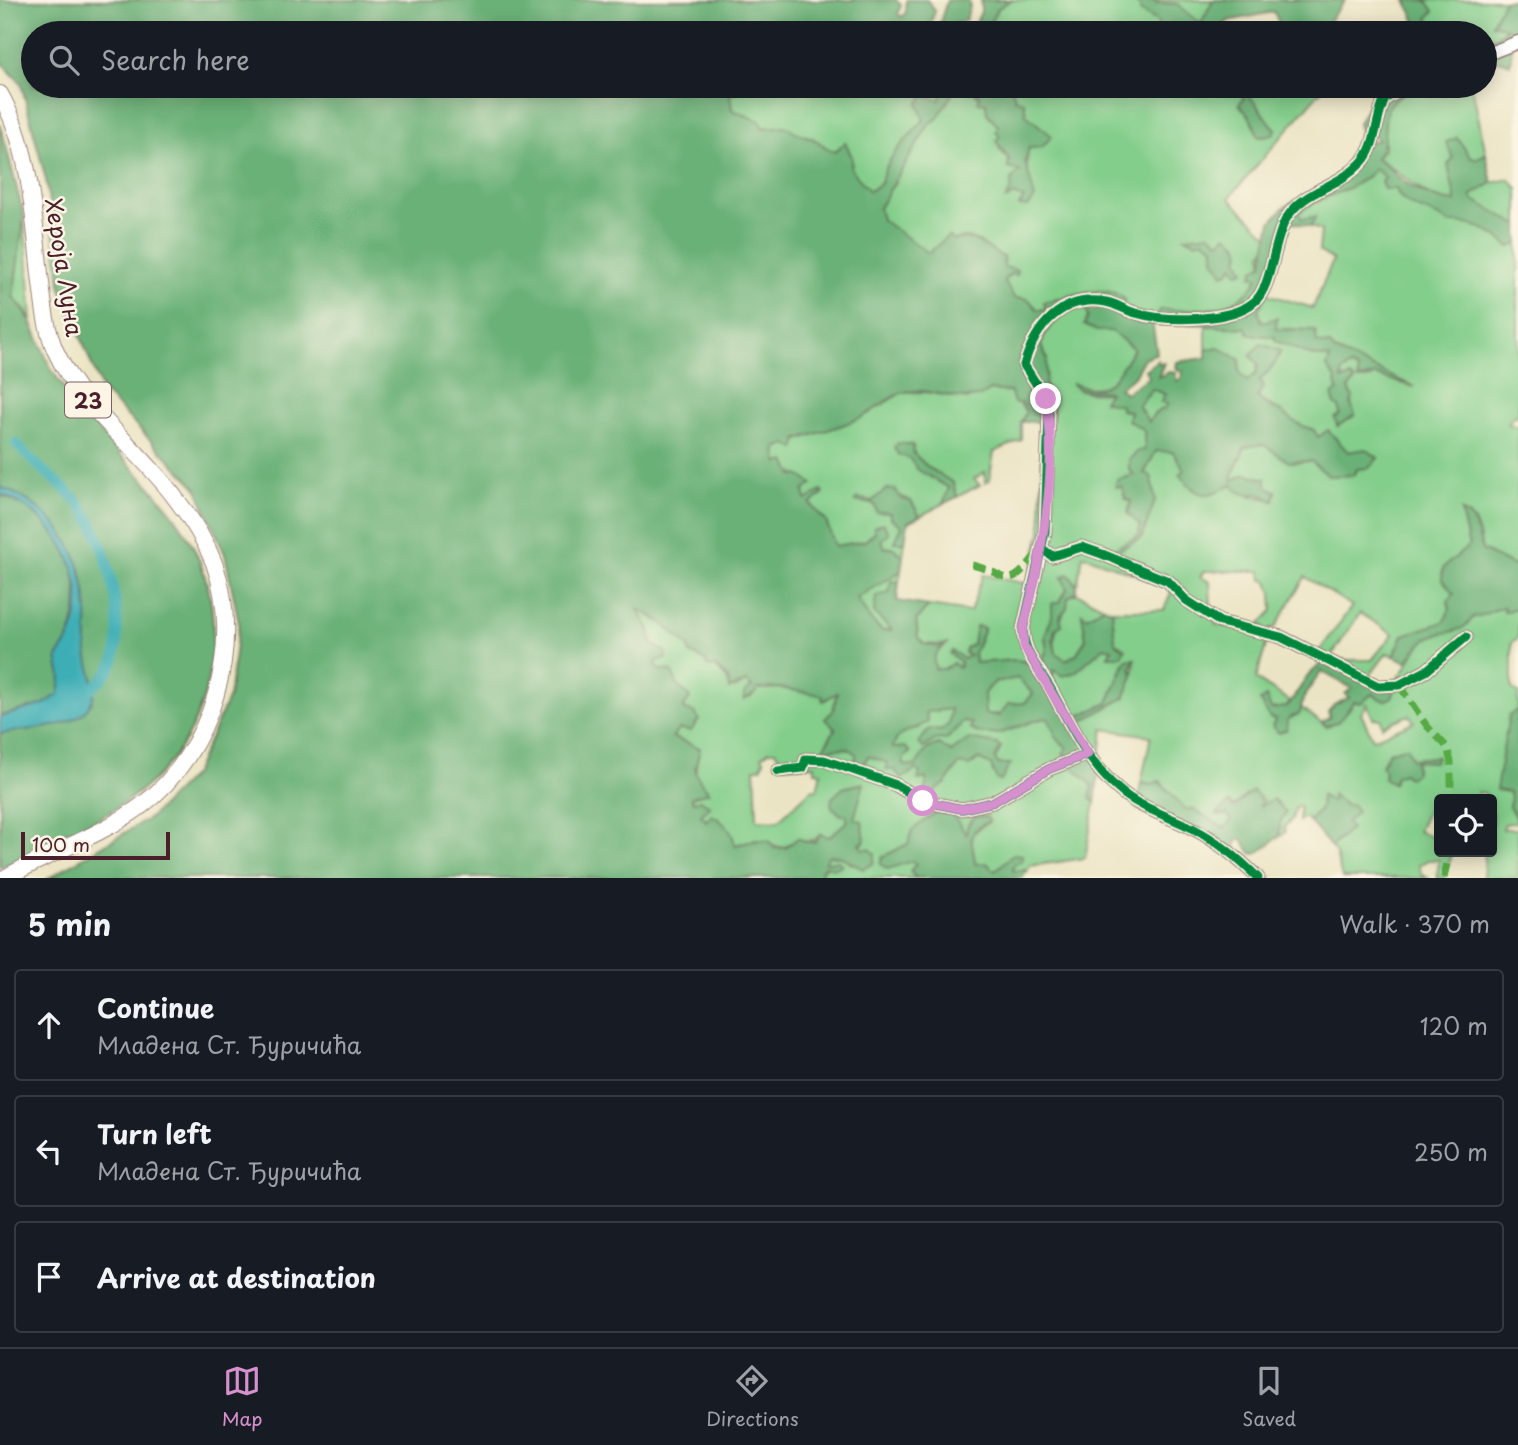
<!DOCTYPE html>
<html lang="en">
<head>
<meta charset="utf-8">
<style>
	body { margin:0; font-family:"Playpen Sans",sans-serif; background:#20242c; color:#f1f3f6 }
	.controls { position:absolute; right:21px; bottom:21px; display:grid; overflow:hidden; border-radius:7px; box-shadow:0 4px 18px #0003 }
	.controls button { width:63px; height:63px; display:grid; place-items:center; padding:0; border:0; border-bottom:2px solid #363941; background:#171b24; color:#f1f3f6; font:35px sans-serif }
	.scale { position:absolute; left:21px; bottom:18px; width:149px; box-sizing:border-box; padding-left:7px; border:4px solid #4a1f2b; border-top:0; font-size:19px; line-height:24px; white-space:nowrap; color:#4a1f2b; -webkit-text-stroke:5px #fcf5e5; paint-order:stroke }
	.stop { position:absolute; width:21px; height:21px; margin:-16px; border:5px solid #d690ce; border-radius:50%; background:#fff }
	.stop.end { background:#d690ce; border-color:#fff; box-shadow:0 2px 7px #0008 }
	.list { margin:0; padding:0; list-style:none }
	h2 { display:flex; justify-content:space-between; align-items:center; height:91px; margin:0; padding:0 28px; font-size:30px }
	h2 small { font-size:23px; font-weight:400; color:#9ea1a6 }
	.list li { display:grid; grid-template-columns:46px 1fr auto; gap:21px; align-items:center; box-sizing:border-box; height:112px; margin:0 14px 14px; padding:0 14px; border:2px solid #363941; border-radius:7px }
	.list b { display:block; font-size:26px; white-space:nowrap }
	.list p { margin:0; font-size:23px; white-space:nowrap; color:#9ea1a6 }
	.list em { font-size:23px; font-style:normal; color:#9ea1a6 }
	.icon { flex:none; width:38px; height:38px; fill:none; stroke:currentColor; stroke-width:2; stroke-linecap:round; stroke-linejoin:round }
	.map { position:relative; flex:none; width:1518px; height:878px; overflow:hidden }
	.search { position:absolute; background:#171b24; box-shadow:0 4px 18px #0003; left:21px; right:21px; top:21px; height:77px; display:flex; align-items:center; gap:18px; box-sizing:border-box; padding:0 24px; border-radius:38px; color:#9ea1a6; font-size:26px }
	.sheet { height:469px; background:#171b24 }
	nav { display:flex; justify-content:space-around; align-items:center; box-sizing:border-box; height:98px; border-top:2px solid #363941; background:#171b24; font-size:19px; color:#9ea1a6 }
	nav a { display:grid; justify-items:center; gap:4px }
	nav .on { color:#d690ce }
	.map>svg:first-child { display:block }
	.green { fill:#83ce8b; stroke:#66765b; stroke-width:2; fill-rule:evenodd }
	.forest { fill:#6ab177; stroke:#5a6851; stroke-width:2; fill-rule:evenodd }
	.water { fill:#3daeb5; stroke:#446670; stroke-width:2 }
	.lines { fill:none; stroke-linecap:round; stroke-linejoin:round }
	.canal { stroke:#3daeb5; stroke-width:10 }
	.minor-casing { stroke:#9a8278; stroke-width:15 }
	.major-casing { stroke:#9a8278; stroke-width:18 }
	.minor { stroke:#fff; stroke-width:12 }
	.major { stroke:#fff; stroke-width:16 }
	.quiet { stroke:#57aa44; stroke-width:7; stroke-dasharray:14 7; stroke-linecap:butt }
	.cycleway-casing { stroke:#fcf5e5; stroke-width:13 }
	.cycleway { stroke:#00873e; stroke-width:9 }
	.route { stroke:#d690ce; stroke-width:9 }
	.labels { text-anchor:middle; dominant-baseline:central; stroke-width:5; stroke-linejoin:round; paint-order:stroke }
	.shield { fill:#fcf5e5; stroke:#7f5f63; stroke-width:2 }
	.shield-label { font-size:21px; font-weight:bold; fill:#4a1f2b }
	.street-label { font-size:23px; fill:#4a1f2b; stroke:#fcf5e5 }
</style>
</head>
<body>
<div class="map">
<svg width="1518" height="878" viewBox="0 0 1518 878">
	<rect width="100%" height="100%" fill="#fcf5e5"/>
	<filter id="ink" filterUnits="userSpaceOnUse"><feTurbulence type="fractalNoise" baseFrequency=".0143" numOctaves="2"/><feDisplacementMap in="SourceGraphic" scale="14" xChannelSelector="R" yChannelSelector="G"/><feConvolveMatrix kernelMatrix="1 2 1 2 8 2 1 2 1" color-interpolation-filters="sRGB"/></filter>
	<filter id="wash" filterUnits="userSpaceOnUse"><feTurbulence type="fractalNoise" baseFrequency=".00686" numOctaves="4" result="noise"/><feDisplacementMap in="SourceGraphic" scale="28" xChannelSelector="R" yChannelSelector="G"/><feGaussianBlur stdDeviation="1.57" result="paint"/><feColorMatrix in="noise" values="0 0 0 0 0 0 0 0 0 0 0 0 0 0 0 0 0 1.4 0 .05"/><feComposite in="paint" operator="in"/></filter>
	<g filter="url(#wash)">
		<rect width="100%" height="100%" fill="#ebe4c4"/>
		<path class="green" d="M 1011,0 L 1127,0 L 1140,4 L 1140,11 L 1157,21 L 1161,33 L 985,33 L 997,9 Z
			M 1153,0 L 1213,0 L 1201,24 L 1177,4 L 1156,3 Z
			M 1420,0 L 1504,0 L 1492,23 L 1507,27 L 1494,39 L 1485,33 L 1436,33 L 1428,18 L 1427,1 Z
			M 744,86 L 926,86 L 932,89 L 949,86 L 943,90 L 940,101 L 923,97 L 918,104 L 924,120 C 905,141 894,177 869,191 L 851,169 L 852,157 L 845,143 L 835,152 C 826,149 823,144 816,140 C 805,134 796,134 785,126 L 763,128 L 744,114 L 732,110 L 730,95 Z
			M 957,86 L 968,86 L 986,103 L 987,113 L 999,127 L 999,149 L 1020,171 L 1007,199 L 1015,195 L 1025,198 L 1028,207 C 1029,188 1024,164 1029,148 L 1042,147 L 1040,128 L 1026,115 L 1024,103 L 1015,99 L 1011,86 L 1176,86 L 1192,93 L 1224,92 L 1214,88 L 1214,86 L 1236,86 L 1244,98 L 1239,104 L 1250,117 L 1259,137 L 1265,137 L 1276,129 C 1263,117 1258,102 1244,92 L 1247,86 L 1325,86 L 1229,198 L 1269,237 L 1267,248 L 1262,252 L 1262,265 L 1252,276 L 1258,278 C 1254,284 1251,292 1246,297 C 1226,314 1184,309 1159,310 L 1158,321 L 1118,310 L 1125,300 L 1121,296 L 1079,294 L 1044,302 L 1046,310 L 1037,309 L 1028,299 L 1014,298 L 1004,280 L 1011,274 L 1004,267 L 1003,257 C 979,246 980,234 953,240 C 941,243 937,244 929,254 L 882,220 L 879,208 L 929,124 Z
			M 1418,86 L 1440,86 L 1439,93 L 1443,95 L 1448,86 L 1472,86 L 1486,154 L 1476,159 L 1470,156 L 1457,138 L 1453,183 L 1457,203 C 1420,200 1405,173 1376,158 L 1384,149 C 1384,114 1382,101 1418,86 Z
			M 1375,169 L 1386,178 L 1381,182 L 1384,189 L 1396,189 C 1403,210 1433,210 1449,223 C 1475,222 1490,230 1510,246 L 1518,244 L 1518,416 L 1513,416 L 1508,424 L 1518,427 L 1518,568 L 1482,550 C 1479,533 1478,519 1461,511 L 1469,546 L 1443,568 L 1442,579 L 1455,594 L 1448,601 L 1450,609 L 1444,622 L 1403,635 L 1394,656 L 1387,653 L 1368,678 L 1323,662 L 1318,653 L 1352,606 L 1305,577 L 1275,628 L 1271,628 L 1256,679 L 1290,701 L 1287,707 L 1271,709 L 1266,698 L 1261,701 L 1270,718 L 1276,719 L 1273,726 L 1279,733 L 1287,729 L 1287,720 L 1300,713 L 1300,707 L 1326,726 C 1337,725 1349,711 1354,701 L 1361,703 L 1372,694 L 1384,701 L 1392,697 L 1395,690 L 1390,686 C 1407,675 1409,651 1427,639 C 1443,628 1461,636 1473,617 C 1484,617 1491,609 1504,607 L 1505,612 L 1518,607 L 1518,638 L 1512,642 L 1512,689 L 1518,693 L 1518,709 L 1509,717 L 1497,790 L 1508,792 L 1512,797 L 1509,807 L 1518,822 L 1505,824 L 1503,829 L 1518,829 L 1518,878 L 1483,878 L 1485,852 L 1492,852 L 1492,799 L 1485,799 L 1485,793 L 1478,792 L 1478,799 L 1439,799 L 1439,802 L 1433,799 L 1418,831 L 1436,839 L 1439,831 L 1439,852 L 1453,852 L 1444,878 L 1437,878 L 1439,860 L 1428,860 L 1419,865 L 1421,874 L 1428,878 L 1342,878 L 1336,854 L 1331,847 L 1351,829 L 1346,823 L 1357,812 L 1352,805 L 1347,806 L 1333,795 L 1333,803 L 1321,795 L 1320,809 L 1309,821 L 1305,817 L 1299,821 L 1300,806 L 1296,806 L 1292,819 L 1284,827 L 1285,832 L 1279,837 L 1280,821 L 1286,813 L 1273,799 L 1259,808 L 1249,835 L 1237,835 L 1234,829 L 1242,817 L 1248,817 L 1263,801 L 1253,791 C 1244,795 1241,802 1233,807 L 1229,803 L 1217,814 L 1226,813 L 1232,820 L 1224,828 L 1193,810 L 1185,810 L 1160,781 L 1151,785 L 1141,783 L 1151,736 L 1103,729 L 1101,748 L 1094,753 L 1084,740 L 1078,723 L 1124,698 L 1133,676 L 1135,660 L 1125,661 L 1108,703 L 1072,719 L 1052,678 L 1054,670 L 1063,676 L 1075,672 L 1104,647 L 1112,648 L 1108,656 L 1121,656 L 1125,649 L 1115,642 L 1112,610 L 1164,610 L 1171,592 L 1167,586 L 1083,555 L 1077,586 L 1069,574 L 1062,577 L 1067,588 L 1060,602 L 1052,604 L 1052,616 L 1045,636 L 1047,650 L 1040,665 L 1017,660 L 975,663 L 974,653 L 984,629 L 977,626 L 973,644 L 966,648 L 965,653 L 971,654 L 964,659 L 951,653 L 961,662 L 958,668 L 953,663 L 945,669 L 936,669 C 930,656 936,653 945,645 L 924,644 L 918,638 L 916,620 L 929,606 L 970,612 L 983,575 L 1028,584 L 1041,531 L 1043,422 L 1052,416 C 1055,394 1050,401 1045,385 C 1041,370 1048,360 1041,346 L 1052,310 L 1081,306 L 1086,308 L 1088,317 L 1084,325 L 1097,331 L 1111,330 L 1134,349 C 1113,379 1113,395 1073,385 C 1083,394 1096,393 1109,392 L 1103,401 L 1122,404 L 1122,410 L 1130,411 L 1128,420 L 1144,430 L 1145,451 L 1138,451 L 1129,460 L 1129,470 L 1135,476 L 1117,480 L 1116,486 L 1122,487 L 1125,499 L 1131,501 L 1128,514 L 1140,525 L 1139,535 L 1116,548 L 1115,552 L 1142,537 L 1155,500 L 1151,476 L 1144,474 L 1156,451 L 1173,451 L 1186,470 L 1180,474 C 1199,499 1206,498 1232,484 C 1243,500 1255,493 1273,501 L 1276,491 L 1265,486 L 1266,479 L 1245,474 L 1233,481 L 1232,475 L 1245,447 L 1263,444 L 1289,462 L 1311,461 L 1329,476 L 1353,475 L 1357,469 L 1369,467 L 1378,458 L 1366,449 L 1348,452 L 1328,431 L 1318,438 L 1314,430 C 1297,425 1294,421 1280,411 C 1272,405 1265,406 1257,397 L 1264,386 L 1260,380 L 1274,365 L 1280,351 L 1261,345 L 1250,355 L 1258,364 L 1256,374 L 1246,381 L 1239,372 L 1240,360 L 1218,347 L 1206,350 L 1206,326 L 1247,328 L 1250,334 L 1275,337 L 1276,341 L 1313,356 L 1330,358 L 1327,367 L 1336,379 L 1338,391 L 1333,395 L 1335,404 L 1339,406 L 1340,415 L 1335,418 L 1338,426 L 1355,415 L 1351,404 L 1353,397 L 1347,389 L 1355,381 L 1351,377 L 1343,381 L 1342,372 L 1350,366 L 1358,370 L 1358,380 L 1372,378 L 1373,374 L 1403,383 L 1335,351 L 1330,345 L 1317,343 L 1315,330 L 1276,329 L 1276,319 L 1262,322 L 1258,310 L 1267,294 L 1313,308 L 1333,260 L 1319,251 L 1321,230 L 1311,227 L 1314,217 L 1301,219 L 1298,213 C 1323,194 1354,192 1375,169 ZM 1204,571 L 1261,571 L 1262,580 L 1268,581 L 1272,593 L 1273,610 L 1259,625 L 1265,627 L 1216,625 L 1211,608 L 1210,582 L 1200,577 ZM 1360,613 L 1393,634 L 1372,660 L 1329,660 ZM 1367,704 L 1373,718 L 1381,719 L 1382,726 L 1409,715 L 1414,722 L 1373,739 L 1361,714 ZM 1407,747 L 1412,759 L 1437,757 L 1434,762 L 1415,761 L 1416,772 L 1409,778 L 1403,773 L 1396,776 L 1393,783 L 1385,778 L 1385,770 L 1381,765 L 1389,752 Z
			M 1509,179 L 1518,189 L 1518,225 L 1472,199 L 1471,195 L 1492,183 Z
			M 24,216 L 32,319 L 13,297 Z
			M 1152,389 L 1165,394 L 1162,402 L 1167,402 L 1166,407 L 1154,414 L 1149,423 L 1138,405 Z
			M 990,390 L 1011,392 L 1026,412 L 1021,422 L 1021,440 L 994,452 L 989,481 L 985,483 L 985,472 L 974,479 L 980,485 L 957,497 L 953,483 L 929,468 L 914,454 L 909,458 L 918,469 L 949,488 L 943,504 L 920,516 L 911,501 L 887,489 L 873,501 L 856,501 C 877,504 889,509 903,526 L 896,542 L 905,542 L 903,556 L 892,547 L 885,548 L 875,532 L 865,541 L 835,546 L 826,521 L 810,503 L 823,495 L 821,491 L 806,501 L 804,491 L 812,484 L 778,463 L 776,448 L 860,418 L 901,393 L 924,392 L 968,399 Z
			M 901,571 L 899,582 L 891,582 L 889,593 L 875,613 L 892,630 L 882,631 L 869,618 L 857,598 Z
			M 1076,593 L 1104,607 L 1087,617 L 1082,614 L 1086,638 L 1076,655 L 1065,660 L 1056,653 C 1050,626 1066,619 1068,597 Z
			M 637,608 C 655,618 701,648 708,667 L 716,667 L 735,689 L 746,682 L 753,687 L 750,698 L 757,689 L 780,688 L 822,695 L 823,701 L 837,693 L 833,711 L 836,727 L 823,749 L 847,748 L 856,753 L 856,766 L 868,756 L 916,769 L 926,778 L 930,792 L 945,784 L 959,764 L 973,764 L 978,759 L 991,765 L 993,773 L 1010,765 L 998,764 L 995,759 L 1001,747 L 959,748 L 951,752 L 939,744 L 927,749 L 915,767 L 904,765 L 903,759 L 910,752 L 892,748 C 898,733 904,730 919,728 L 926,712 L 952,708 L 949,724 L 941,731 L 929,729 L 919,743 L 955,731 L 963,722 L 972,723 L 975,732 C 1008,740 1019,721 1048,718 L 1093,786 L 1090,798 L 1095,803 L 1085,858 L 1030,866 L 1027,872 L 1013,871 L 1008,860 L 995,871 L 975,864 C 974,839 961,837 989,822 L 987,817 L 966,835 L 952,814 L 912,830 L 908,844 L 892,854 L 917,864 L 910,871 L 916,878 L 823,878 L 821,870 L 838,861 L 825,862 L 825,856 L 842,857 L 851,864 L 865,840 L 854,819 L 863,783 L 843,788 L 848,821 L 829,837 L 820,834 L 816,839 L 806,842 L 798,838 C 774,857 779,841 757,840 C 750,840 741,844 735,845 L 701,815 L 710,807 L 700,800 L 693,802 L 691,797 L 708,792 C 691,770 694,775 700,748 L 672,737 L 695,713 L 682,709 L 689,697 L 678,686 L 671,671 L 658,670 L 649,628 ZM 769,751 L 775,751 L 786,766 L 815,765 L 815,771 L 821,772 L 817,790 L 812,789 L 778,821 L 757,820 L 755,768 L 761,768 L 764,760 L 762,756 Z
			M 1018,678 L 1033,694 C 1021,709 1004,716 985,714 L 983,693 L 995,682 Z"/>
		<path class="forest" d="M 0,0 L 896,0 L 901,5 L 898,14 L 902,17 L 906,12 L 906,0 L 927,0 L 935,11 L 927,33 L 873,30 L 866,26 L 857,33 L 837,33 L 840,27 L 833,23 L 828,33 L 33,33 L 33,86 L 744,86 L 730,95 L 732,110 L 760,121 L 763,128 L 785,126 C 795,133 802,135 813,139 C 821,143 825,149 835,152 L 845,142 L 852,157 L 851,169 L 869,191 L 881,184 C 883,161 909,136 924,120 L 918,104 L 924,96 L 940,100 L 943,90 L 957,86 L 937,119 L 929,124 L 879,208 L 882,220 L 929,253 L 948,236 L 954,240 C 976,233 984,248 1003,257 L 1004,267 L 1017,270 L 1016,275 L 1011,274 L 1004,280 L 1014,298 L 1028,299 L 1037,309 L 1046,310 L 1044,302 C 1064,298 1109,281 1125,300 L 1119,310 L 1152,321 L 1157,353 L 1144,358 L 1134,376 L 1119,388 L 1125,393 L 1149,377 L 1145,370 L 1158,360 L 1159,364 L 1164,363 L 1158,377 L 1169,372 L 1176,373 L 1176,381 L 1181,379 L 1183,371 L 1176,369 L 1177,362 L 1206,358 L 1206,350 L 1218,347 L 1240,360 L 1239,372 L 1247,381 L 1256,374 L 1258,364 L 1250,355 L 1261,344 L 1281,351 L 1274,365 L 1260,380 L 1264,386 L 1257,397 C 1265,406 1271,405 1280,411 C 1294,421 1297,425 1314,430 L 1318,437 L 1328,430 L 1348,452 L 1366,449 L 1378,458 L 1369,468 L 1357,469 L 1353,475 L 1329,476 L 1311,461 L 1289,462 L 1263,444 L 1245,447 L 1232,475 L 1233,480 L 1245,474 L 1266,479 L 1266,486 L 1276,491 L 1274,501 C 1269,499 1262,494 1257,494 C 1245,494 1240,496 1232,484 C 1205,499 1199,499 1180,474 L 1185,470 L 1173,452 L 1156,451 L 1144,473 L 1151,476 L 1155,500 L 1142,537 L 1114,553 L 1116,548 L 1139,535 L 1140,525 L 1128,514 L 1131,501 L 1126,499 L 1122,487 L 1116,487 L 1117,480 L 1134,475 L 1129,470 L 1129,460 L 1138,451 L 1145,450 L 1144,430 L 1128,420 L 1130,411 L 1121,410 L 1121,405 L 1103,401 L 1109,392 L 1079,390 L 1071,383 C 1111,399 1113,378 1134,349 L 1111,331 L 1097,331 L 1084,325 L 1088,317 L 1086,308 L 1080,306 L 1067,309 L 1042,336 L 1041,346 L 1047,358 L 1045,385 L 1054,399 L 1052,416 L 1043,422 L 1021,422 L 1026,412 L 1022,403 L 1014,403 L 1011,392 L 990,390 C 968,411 930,383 901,393 C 887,398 874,412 860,418 C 840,427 819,433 798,439 L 795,449 L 787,444 L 776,448 L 778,463 L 786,461 L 793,475 L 801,476 L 812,484 L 804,491 L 806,500 L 822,491 L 823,494 L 810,504 L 826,521 L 835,546 L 865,541 L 875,532 L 874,527 L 883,523 L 889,533 L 881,540 L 885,548 L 892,547 L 903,556 L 901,571 L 857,598 L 869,618 L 882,631 L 892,630 L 874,613 L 876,596 L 889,593 L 891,581 L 899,582 L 897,601 L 929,606 L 916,620 L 918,638 L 924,644 L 939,647 L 948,643 C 938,651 930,656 936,669 L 945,669 L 953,663 L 959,668 L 961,662 L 950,654 L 952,651 L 964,659 L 970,655 L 965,654 L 966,648 L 973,644 L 976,626 L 984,628 L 974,653 L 975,663 L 1017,660 L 1040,665 L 1047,650 L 1045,636 L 1052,616 L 1052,604 L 1060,602 L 1067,589 L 1062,577 L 1069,574 L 1077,586 L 1076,593 L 1068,597 L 1067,608 L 1060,616 L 1062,625 L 1055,629 L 1053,640 L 1056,653 L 1066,660 L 1076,655 L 1086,639 L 1082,613 L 1087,617 L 1104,607 L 1112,610 L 1115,642 L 1125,649 L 1121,656 L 1108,656 L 1112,649 L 1104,647 L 1075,672 L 1063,676 L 1054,670 L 1052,677 L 1073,719 L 1108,703 L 1126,660 L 1135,659 L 1131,667 L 1133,676 L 1124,698 L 1078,723 L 1084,740 L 1094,753 L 1101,748 L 1095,803 L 1090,798 L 1093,786 L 1073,767 L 1072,759 L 1063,754 L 1067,748 L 1057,738 L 1048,718 C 1019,720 1000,745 970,729 L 972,723 L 963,722 L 946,740 L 937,739 L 923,748 L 919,743 L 929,729 L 941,731 L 949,724 L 951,709 L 926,712 L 928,722 C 912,732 900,728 892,748 L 905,747 L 910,752 L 903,759 L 904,765 L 915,766 L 927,749 L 939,744 L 951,752 L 969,739 L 997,744 L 1001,747 L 995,759 L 998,764 L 1010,764 L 1001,781 L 997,780 L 991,765 L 978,759 L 969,766 L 959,764 L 945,784 L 924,798 L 920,796 L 927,787 L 926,778 L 918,780 L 920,773 L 916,769 L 902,779 L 894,770 L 886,769 L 888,763 L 868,756 L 863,765 L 855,766 L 856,754 L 847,748 L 823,749 L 836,728 L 825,719 L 833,711 L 837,693 L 823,701 L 822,695 L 780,688 L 757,689 L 756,693 L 744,700 L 745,692 L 752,687 L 746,682 L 729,689 L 728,678 L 716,667 L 708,667 L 706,661 L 690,653 L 688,646 L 659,620 L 638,609 L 649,628 L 652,645 L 665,651 L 666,659 L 656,661 L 658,669 L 671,671 L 678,686 L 690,697 L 683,709 L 695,713 L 699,719 L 691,731 L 679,729 L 672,737 L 700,748 C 694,774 691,770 709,792 L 691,797 L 693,802 L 700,800 L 710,806 L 701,815 L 706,821 L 712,815 C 725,823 732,830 735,845 L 758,840 L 769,841 L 774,848 L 785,848 L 798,838 L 806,842 L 815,842 L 820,834 L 829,837 L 848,821 L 846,815 L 841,815 L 831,806 L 832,798 L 843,788 L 864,783 L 854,819 L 862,821 L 865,840 L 860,844 L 862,849 L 870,849 L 875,854 L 873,864 L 863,869 L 842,857 L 829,855 L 825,862 L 838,861 L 843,865 L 835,868 L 825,866 L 821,870 L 823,878 L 49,878 L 151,817 L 194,774 L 229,697 L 239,623 L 225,554 L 196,487 L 102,390 L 61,288 L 46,180 L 21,83 L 0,61 ZM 1152,389 L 1165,394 L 1161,402 L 1167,403 L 1166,407 L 1154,414 L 1149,422 L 1138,406 ZM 1018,678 L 1033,694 L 1025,703 L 1008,704 L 999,716 L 985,714 L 984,693 L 995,682 Z
			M 947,0 L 968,0 L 970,7 L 965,21 L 957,23 L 954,33 L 937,33 Z
			M 981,0 L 1011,0 L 997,9 L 985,33 L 971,33 L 981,12 Z
			M 1153,0 L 1156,3 L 1177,4 L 1201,24 L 1213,0 L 1345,0 L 1328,22 L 1328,33 L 1269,33 L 1280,25 L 1274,12 L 1228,21 L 1215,33 L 1161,33 L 1157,21 L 1140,11 L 1140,4 L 1127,1 Z
			M 1406,0 L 1427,1 L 1434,11 L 1428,18 L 1436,33 L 1421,33 Z
			M 1504,0 L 1518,0 L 1518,38 L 1513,42 L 1510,64 L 1500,60 L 1485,65 L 1485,36 L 1494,39 L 1507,28 L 1492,24 Z
			M 968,86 L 1011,86 L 1015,99 L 1024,102 L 1026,115 L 1052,136 L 1042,147 L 1029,148 L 1025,161 L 1035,198 L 1028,207 L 1019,206 L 1024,198 L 1015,195 L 1006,199 L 1011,190 L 1011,180 L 1020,171 L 1008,168 L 1009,159 L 996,141 L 1000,136 L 996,131 L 999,127 L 987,113 L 986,103 L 978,102 L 980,96 Z
			M 1236,86 L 1247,86 L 1245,92 C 1258,103 1263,117 1276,129 L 1273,134 L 1259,137 L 1250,117 L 1239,104 L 1244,98 Z
			M 1383,86 L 1436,86 C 1427,89 1419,85 1409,90 C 1370,107 1395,133 1376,158 C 1387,164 1390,169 1398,177 C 1413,190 1437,201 1456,202 L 1448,165 L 1453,158 L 1446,142 L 1457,138 L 1470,156 L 1476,159 L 1486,154 L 1492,183 L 1472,195 L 1472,199 L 1518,225 L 1518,244 L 1510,247 C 1490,230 1475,222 1449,223 C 1433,210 1403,210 1396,189 L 1384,189 L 1381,181 L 1386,178 L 1375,169 C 1354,192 1323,194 1298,213 L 1302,219 L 1315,217 L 1311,227 L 1289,221 L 1267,294 L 1258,310 L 1262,322 L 1277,318 L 1276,329 L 1315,330 L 1317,343 L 1330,345 L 1335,351 L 1415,387 L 1374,375 L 1358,380 L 1358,370 L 1350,366 L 1342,372 L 1342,380 L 1351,377 L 1355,381 L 1348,389 L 1353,397 L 1351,404 L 1355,415 L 1337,426 L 1335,418 L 1340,415 L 1339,407 L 1335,405 L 1332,395 L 1338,391 L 1336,379 L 1327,367 L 1330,358 L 1313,356 L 1276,341 L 1275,337 L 1249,334 L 1246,328 L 1158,321 L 1159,310 C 1198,309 1236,316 1258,278 L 1252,275 L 1255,268 L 1262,265 L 1271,222 L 1284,207 L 1344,174 L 1350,153 L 1360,155 L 1363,143 L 1378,140 L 1371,132 L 1361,135 L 1358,123 L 1374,95 Z
			M 0,123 L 24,216 L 13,297 C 37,324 35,336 50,366 C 59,385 78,404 91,421 C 124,463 162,492 189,539 C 211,578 217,618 211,662 C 194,788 101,818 0,868 L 0,734 C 26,728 61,730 83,713 C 102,697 91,679 88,659 C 85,643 88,626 87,610 C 84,552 54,508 0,487 Z
			M 1210,234 L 1220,242 L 1226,235 L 1238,243 L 1241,252 L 1238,259 L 1244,271 L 1238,273 L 1233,265 L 1229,272 L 1223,274 L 1214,259 L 1214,247 L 1203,240 L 1196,242 L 1185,237 Z
			M 898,443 L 913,445 L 914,454 L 929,468 L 953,483 L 957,497 L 943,504 L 949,488 L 918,470 L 909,458 L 899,455 L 894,448 Z
			M 887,489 L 896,490 L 901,499 L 911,501 L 920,516 L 908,522 L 905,542 L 895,542 L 902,526 L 891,518 L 891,513 L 877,512 L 874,504 L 855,501 L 857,498 L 872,501 Z
			M 0,495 C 19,503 36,511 51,526 C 82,557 86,624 57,657 L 61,677 L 59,694 L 44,704 L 0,716 Z
			M 1461,511 C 1477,519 1478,533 1482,550 L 1518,568 L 1518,607 L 1504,612 L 1504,607 C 1492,609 1484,617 1473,617 C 1463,633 1451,631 1435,635 C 1422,638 1414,653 1407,662 L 1394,656 L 1403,635 L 1444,622 L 1450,609 L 1448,601 L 1454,594 L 1442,579 L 1443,568 L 1469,546 Z
			M 1323,662 L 1395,690 L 1392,697 L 1384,701 L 1372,694 L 1361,703 L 1354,702 L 1338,722 L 1326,726 L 1323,722 L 1330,717 L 1328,712 L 1334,705 L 1349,698 L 1345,694 L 1352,688 L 1321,671 L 1303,699 L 1300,713 L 1288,719 L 1287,729 L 1279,733 L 1272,726 L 1276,719 L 1270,718 L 1260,701 L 1266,697 L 1271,709 L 1287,707 L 1308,676 Z
			M 1518,709 L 1518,819 L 1509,807 L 1511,797 L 1509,792 L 1496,790 L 1509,716 Z
			M 1407,747 L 1412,759 L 1437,757 L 1434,762 L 1415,761 L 1416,772 L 1409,778 L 1403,773 L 1396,776 L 1393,783 L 1384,778 L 1385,770 L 1381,766 L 1389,752 Z
			M 1159,781 L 1185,809 L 1193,809 L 1224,828 L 1232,820 L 1226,814 L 1221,816 L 1217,814 L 1229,803 L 1233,807 C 1241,803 1244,795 1253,791 L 1263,801 L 1259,807 L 1273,799 L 1286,813 L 1280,822 L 1279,837 L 1256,854 L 1251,853 L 1242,839 L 1237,840 L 1233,852 L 1136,809 L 1141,783 L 1151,785 Z
			M 1321,795 L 1332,802 L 1332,795 L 1347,806 L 1352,805 L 1357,812 L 1346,823 L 1351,828 L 1331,847 L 1309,821 L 1320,810 Z
			M 935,813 L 952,813 L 966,834 L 968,824 L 975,816 L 987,817 L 989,821 C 962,835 974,840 975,864 L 987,863 L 995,871 L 1014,854 L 1022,855 L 1022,860 L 1013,866 L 1013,871 L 1025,870 L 1023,878 L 916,878 L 910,871 L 916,864 L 912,861 L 888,869 L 880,864 L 882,857 L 908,844 L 912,830 Z"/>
		<path class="water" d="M 0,487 C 56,509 84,551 87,611 C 88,626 85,644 88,659 C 92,678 101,698 83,713 C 62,730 26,728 0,734 L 0,717 L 44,704 L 59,694 L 61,677 L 57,657 C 105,598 65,518 0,494 Z"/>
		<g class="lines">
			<path class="canal" d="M 16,443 C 35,468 67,486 82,507 C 107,543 124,613 115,657 C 112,672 97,685 84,694"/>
		</g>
	</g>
	<g filter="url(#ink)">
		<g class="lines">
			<g class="minor-casing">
				<path id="minor" d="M 1485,55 L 1518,42
					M 1041,548 L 1052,556 L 1082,547 L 1102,554 L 1168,581 L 1186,600 L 1220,622 L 1281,637 L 1378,686 L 1399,685 L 1426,671 L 1466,637
					M 778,771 L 803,768 L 806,759 L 824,760 L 896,785 L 923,801 L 962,809 L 993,802 L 1049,769 L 1088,754
					M 1258,878 C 1239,859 1218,841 1194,829 C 1169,816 1139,808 1118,789 C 1088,763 1070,725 1052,691 C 1040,669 1024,656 1023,629 L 1045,532 L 1049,414 L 1046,399 L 1024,365 C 1035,326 1063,294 1106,302 C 1117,304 1126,311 1136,313 C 1166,322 1230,322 1254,302 C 1272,288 1273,241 1286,219 C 1304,189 1338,188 1361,163 C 1377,147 1375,119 1385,99 L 1407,86"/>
			</g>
			<g class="major-casing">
				<path id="major" d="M 0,94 C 31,149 33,213 40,274 C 43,299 45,328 56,352 C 82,409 139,448 176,499 C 191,518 205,540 214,563 C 244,647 212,753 141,806 C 99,837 50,852 5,878"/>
			</g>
			<use href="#minor" class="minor"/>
			<use href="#major" class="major"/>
			<path class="quiet" d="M 972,565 C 1010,574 1006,593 1035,556
				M 1399,685 L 1427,726 L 1447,747 L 1451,762 L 1451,799
				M 1444,878 L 1449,852"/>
			<g class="cycleway-casing">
				<path id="cycleway" d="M 1041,548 L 1052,556 L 1082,547 L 1102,554 L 1168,581 L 1186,600 L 1220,622 L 1281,637 L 1378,686 L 1399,685 L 1426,671 L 1466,637
					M 778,771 L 803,768 L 806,759 L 824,760 L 896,785 L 923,801 L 962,809 L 993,802 L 1049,769 L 1088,754
					M 1258,878 C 1239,859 1218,841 1194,829 C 1169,816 1139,808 1118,789 C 1088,763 1070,725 1052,691 C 1040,669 1024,656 1023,629 L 1045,532 L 1049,414 L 1046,399 L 1024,365 C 1035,326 1063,294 1106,302 C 1117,304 1126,311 1136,313 C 1166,322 1230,322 1254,302 C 1272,288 1273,241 1286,219 C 1304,189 1338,188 1361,163 C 1377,147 1375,119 1385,99 L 1407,86"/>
			</g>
			<use href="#cycleway" class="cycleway"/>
		</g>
	</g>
	<g class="lines" filter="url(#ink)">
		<path class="route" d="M 923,801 L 962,809 L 993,802 L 1049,769 L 1088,754 L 1024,646 L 1023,629 C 1041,560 1059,470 1046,399"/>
	</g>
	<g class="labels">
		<rect class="shield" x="65" y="382.5" width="46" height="35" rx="5"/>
		<g class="shield-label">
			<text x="88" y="400">23</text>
		</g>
		<g class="street-label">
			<text transform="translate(65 267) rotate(81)">Хероја Луна</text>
		</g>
	</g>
</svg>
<div class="controls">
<button><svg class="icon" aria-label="locate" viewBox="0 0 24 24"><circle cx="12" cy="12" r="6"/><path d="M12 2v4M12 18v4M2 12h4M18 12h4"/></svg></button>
</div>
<div class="scale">100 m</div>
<div class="stop" style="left:923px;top:801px"></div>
<div class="stop end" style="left:1046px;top:399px"></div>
<div class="search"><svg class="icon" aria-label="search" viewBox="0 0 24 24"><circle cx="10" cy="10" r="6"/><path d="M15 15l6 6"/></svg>Search here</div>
</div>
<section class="sheet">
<h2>5 min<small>Walk · 370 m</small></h2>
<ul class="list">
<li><svg class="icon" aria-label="ahead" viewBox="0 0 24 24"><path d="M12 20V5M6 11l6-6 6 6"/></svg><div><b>Continue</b><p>Младена Ст. Ђуричића</p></div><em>120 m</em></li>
<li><svg class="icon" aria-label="left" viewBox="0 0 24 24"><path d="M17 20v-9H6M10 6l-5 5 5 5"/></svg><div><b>Turn left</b><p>Младена Ст. Ђуричића</p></div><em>250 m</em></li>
<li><svg class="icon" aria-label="arrive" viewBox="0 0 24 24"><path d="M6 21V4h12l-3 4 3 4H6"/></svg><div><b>Arrive at destination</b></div></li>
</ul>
</section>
<nav>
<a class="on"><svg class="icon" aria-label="map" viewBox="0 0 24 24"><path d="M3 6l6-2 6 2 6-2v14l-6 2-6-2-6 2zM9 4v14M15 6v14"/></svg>Map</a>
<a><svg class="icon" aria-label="directions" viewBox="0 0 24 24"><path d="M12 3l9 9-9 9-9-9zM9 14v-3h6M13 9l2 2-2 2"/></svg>Directions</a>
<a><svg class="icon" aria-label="saved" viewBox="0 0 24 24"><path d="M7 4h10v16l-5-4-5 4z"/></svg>Saved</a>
</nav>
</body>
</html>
